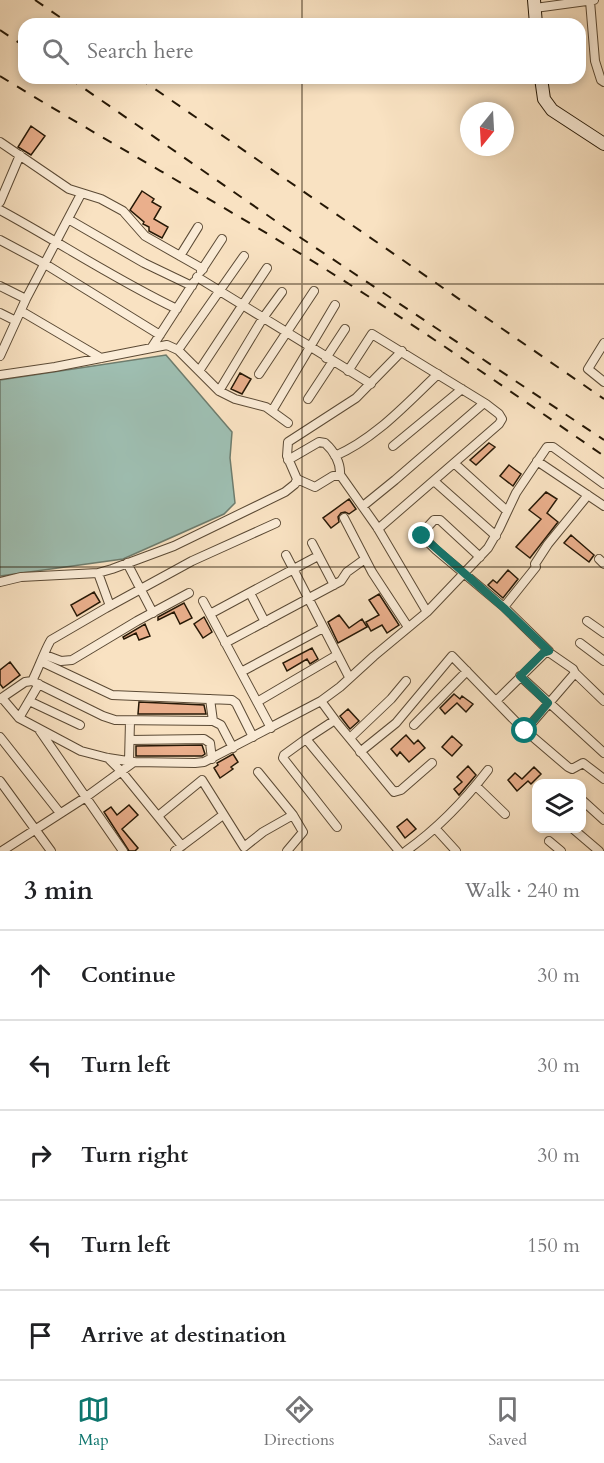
<!DOCTYPE html>
<html lang="en">
<head>
<meta charset="utf-8">
<style>
	body { margin:0; font-family:Cardo,serif; background:#f6f6f6; color:#202124 }
	.controls { position:absolute; right:18px; bottom:18px; display:grid; overflow:hidden; border-radius:12px; box-shadow:0 3px 9px #0003 }
	.controls button { width:54px; height:54px; display:grid; place-items:center; padding:0; border:0; border-bottom:2px solid #e0e0e0; background:#fff; color:#202124; font:30px sans-serif }
	.compass { position:absolute; left:460px; top:102px; width:54px; height:54px; border-radius:50%; background:#fff; box-shadow:0 3px 9px #0003; rotate:198deg }
	.stop { position:absolute; width:18px; height:18px; margin:-14px; border:4px solid #0f766e; border-radius:50%; background:#fff }
	.stop.end { background:#0f766e; border-color:#fff; box-shadow:0 2px 6px #0008 }
	.list { margin:0; padding:0; list-style:none }
	h2 { display:flex; justify-content:space-between; align-items:center; height:78px; margin:0; padding:0 24px; font-size:26px }
	h2 small { font-size:20px; font-weight:400; color:#757577 }
	.list li { display:grid; grid-template-columns:39px 1fr auto; gap:18px; align-items:center; box-sizing:border-box; height:90px; padding:0 24px; border-top:2px solid #e0e0e0 }
	.list b { display:block; font-size:22px; white-space:nowrap }
	.list em { font-size:20px; font-style:normal; color:#757577 }
	.icon { flex:none; width:33px; height:33px; fill:none; stroke:currentColor; stroke-width:2; stroke-linecap:round; stroke-linejoin:round }
	.map { position:relative; flex:none; width:604px; height:851px; overflow:hidden }
	.search { position:absolute; background:#fff; box-shadow:0 3px 9px #0003; left:18px; right:18px; top:18px; height:66px; display:flex; align-items:center; gap:15px; box-sizing:border-box; padding:0 21px; border-radius:18px; color:#757577; font-size:22px }
	.sheet { height:528px; background:#fff }
	nav { display:flex; justify-content:space-around; align-items:center; box-sizing:border-box; height:84px; border-top:2px solid #e0e0e0; background:#fff; font-size:16px; color:#757577 }
	nav a { display:grid; justify-items:center; gap:3px }
	nav .on { color:#0f766e }
	.map>svg:first-child { display:block }
	.water { fill:#9ebeb1; stroke:#6e7c6d; stroke-width:1.5 }
	.building { fill:#eaaf8c; stroke:#261806; stroke-width:1.5 }
	.lines { fill:none; stroke-linecap:round; stroke-linejoin:round }
	.street-casing { stroke:#5b4a35; stroke-width:10 }
	.secondary-casing { stroke:#261806; stroke-width:14 }
	.street { stroke:#fbecd7; stroke-width:8 }
	.secondary { stroke:#fbecd7; stroke-width:12 }
	.rail { stroke:#261806; stroke-width:2; stroke-dasharray:10 10; stroke-linecap:butt }
	.route { stroke:#0f766e; stroke-width:8 }
	.grid { fill:none; stroke:#261806; stroke-width:1.5; stroke-opacity:0.55 }
</style>
</head>
<body>
<div class="map">
<svg width="604" height="851" viewBox="0 0 604 851">
	<rect width="100%" height="100%" fill="#f9e2c2"/>
	<filter id="stains"><feTurbulence type="fractalNoise" baseFrequency=".00333" numOctaves="4"/><feColorMatrix values="0 0 0 0 .2 0 0 0 0 .09 0 0 0 0 .02 0 0 0 .5 -.17"/></filter>
	<radialGradient id="worn" r=".72"><stop offset=".6" stop-color="#630" stop-opacity="0"/><stop offset="1" stop-color="#630" stop-opacity=".3"/></radialGradient>
	<path class="water" d="M 166,355 L 232,432 L 230,458 L 235,503 L 224,514 L 123,559 L 0,576 L 0,380 Z"/>
	<path class="building" d="M 31,126 L 45,136 L 31,155 L 18,147 Z
		M 142,191 L 154,199 L 152,202 L 161,207 L 154,219 L 168,227 L 162,238 L 149,231 L 149,227 L 143,224 L 144,222 L 130,210 Z
		M 240,373 L 251,379 L 242,394 L 231,389 Z
		M 489,443 L 495,447 L 476,465 L 470,460 Z
		M 509,465 L 521,474 L 513,486 L 500,476 Z
		M 546,492 L 557,499 L 547,513 L 558,522 L 530,558 L 516,547 L 541,519 L 529,510 Z
		M 349,499 L 356,509 L 349,514 L 345,512 L 341,513 L 338,517 L 339,522 L 331,528 L 323,518 Z
		M 571,535 L 594,555 L 589,562 L 564,543 Z
		M 508,570 L 518,579 L 503,598 L 488,585 L 493,580 L 497,583 Z
		M 94,592 L 100,602 L 77,616 L 71,605 Z
		M 379,594 L 399,625 L 387,633 L 382,625 L 371,631 L 366,622 L 379,615 L 369,600 Z
		M 184,603 L 192,618 L 180,624 L 174,612 L 158,620 L 158,617 Z
		M 339,615 L 349,628 L 362,619 L 367,627 L 338,643 L 328,622 Z
		M 204,617 L 212,632 L 203,638 L 194,624 Z
		M 145,624 L 150,636 L 139,640 L 136,633 L 124,639 L 123,637 Z
		M 312,648 L 318,659 L 310,664 L 307,659 L 287,671 L 283,663 Z
		M 10,662 L 20,675 L 3,688 L 0,684 L 0,670 Z
		M 454,694 L 460,699 L 462,696 L 473,704 L 466,712 L 457,703 L 445,714 L 440,708 Z
		M 139,702 L 204,705 L 206,714 L 138,714 Z
		M 348,709 L 359,721 L 350,729 L 340,716 Z
		M 406,735 L 414,744 L 418,740 L 425,748 L 409,762 L 400,752 L 397,756 L 391,749 Z
		M 452,736 L 462,745 L 452,756 L 442,747 Z
		M 202,745 L 205,754 L 202,756 L 136,756 L 136,746 Z
		M 233,754 L 238,762 L 231,767 L 233,769 L 220,778 L 214,768 L 218,765 L 217,763 Z
		M 468,766 L 476,775 L 459,795 L 454,789 L 462,782 L 457,777 Z
		M 534,767 L 541,774 L 531,784 L 528,781 L 517,791 L 508,780 L 515,773 L 522,779 Z
		M 129,805 L 138,815 L 122,829 L 138,848 L 135,851 L 129,851 L 104,812 L 111,807 L 117,815 Z
		M 407,819 L 416,829 L 405,838 L 397,827 Z"/>
	<g class="lines">
		<g class="street-casing">
			<path id="street" d="M 590,1 L 595,61 L 601,80 L 604,82
				M 535,8 L 594,0
				M 0,142 L 69,189 L 101,199 L 123,211 L 145,236 L 203,269
				M 0,202 L 20,155
				M 0,210 C 59,242 116,280 177,309
				M 68,219 L 144,263 L 192,286
				M 0,240 L 45,264 L 160,335
				M 180,256 L 198,227
				M 201,271 L 222,239
				M 197,277 L 371,384
				M 0,286 L 26,299
				M 21,311 L 101,358
				M 0,313 L 16,321
				M 604,343 L 588,369 L 604,382
				M 152,347 L 194,282
				M 178,350 L 244,256
				M 0,356 L 26,299 L 81,194
				M 326,358 L 345,329
				M 199,371 L 267,268
				M 348,371 L 372,334 L 486,404 L 499,414 L 502,419 L 499,424 L 378,529
				M 259,374 L 314,291
				M 0,375 L 55,367 L 167,345 L 178,350 L 219,391 L 235,399 L 266,407 L 288,423
				M 219,391 L 263,318 L 282,292
				M 308,399 L 333,361
				M 272,411 L 335,305
				M 393,446 L 462,389
				M 335,456 C 375,439 407,403 438,374
				M 288,460 L 319,442 L 325,443 C 334,451 341,463 340,475
				M 537,461 L 604,506
				M 454,463 L 507,511
				M 297,479 L 315,487 L 333,476 L 341,476 L 377,527 L 427,612
				M 434,481 L 496,536
				M 363,506 L 395,480 L 484,403
				M 344,518 L 372,572 L 408,627
				M 312,543 L 334,585
				M 286,555 L 349,677
				M 480,557 L 440,520 L 434,520 L 422,533 L 422,536 L 436,550 L 504,607 L 549,651
				M 599,559 L 604,564
				M 127,563 L 153,613
				M 98,573 L 110,606
				M 0,582 L 21,577 L 98,573 L 112,569 L 174,546 L 285,492 L 295,484 L 297,479 L 287,456 L 288,442 L 356,398 L 402,351
				M 250,593 L 265,622
				M 203,601 L 271,728
				M 504,607 L 536,567 L 535,564 L 548,544 L 588,495
				M 210,614 L 318,556
				M 587,621 L 604,633
				M 225,643 L 341,581 L 347,572 L 365,559
				M 580,643 L 604,661
				M 45,655 L 61,661 L 72,660 L 137,621 L 189,593
				M 42,662 L 112,695 L 232,700 L 236,703 L 253,737
				M 241,672 L 323,628
				M 575,673 L 604,701
				M 520,676 L 604,753
				M 32,681 C 37,672 47,645 51,640 L 106,608 L 192,561 L 276,523
				M 2,698 L 19,718 L 81,751 L 108,758 L 134,762 L 195,763 L 204,762 L 321,701 L 340,687 L 374,656 L 427,612 L 488,548 L 499,529 L 516,493 L 547,447 L 553,447 L 604,484
				M 0,699 L 25,682 L 32,681 L 103,716 L 115,720 L 213,721 L 221,725 L 233,748
				M 210,699 L 213,721
				M 29,701 L 80,725
				M 321,701 L 335,720 L 306,739 L 399,851
				M 496,701 L 547,651 L 573,669 L 575,673 L 525,731
				M 257,702 L 337,655
				M 19,718 L 39,684
				M 333,718 L 394,792 L 401,790 L 432,763
				M 414,725 L 467,671
				M 40,731 L 123,851
				M 0,737 L 60,813
				M 350,738 L 391,699 L 406,681
				M 306,739 L 284,755 L 283,758 L 337,827
				M 130,740 L 204,739 L 210,743 L 212,759
				M 360,752 L 396,723 L 452,656 L 520,726 L 568,767 L 572,769 L 583,763 L 604,779
				M 108,758 L 121,771 L 182,846
				M 129,761 L 130,721
				M 258,772 L 293,815 L 303,832 L 287,851
				M 0,781 L 51,851
				M 476,786 L 505,814
				M 582,800 L 604,820
				M 158,816 L 202,780 L 244,847 L 263,832 L 293,815
				M 435,828 L 456,851
				M 572,828 L 599,851
				M 549,841 L 561,851
				M 2,851 L 86,797 L 134,762
				M 175,851 L 223,815
				M 406,851 C 437,829 465,800 488,770"/>
		</g>
		<g class="secondary-casing">
			<path id="secondary" d="M 534,0 L 536,24
				M 541,78 L 544,99 L 552,110 L 604,144"/>
		</g>
		<use href="#street" class="street"/>
		<use href="#secondary" class="secondary"/>
		<path class="rail" d="M 35,0 L 70,24
			M 0,30 L 24,46
			M 0,76 C 102,139 207,196 309,259 C 410,321 507,389 604,456
			M 69,78 L 283,226 L 604,440
			M 139,78 L 604,399"/>
	</g>
	<g class="lines">
		<path class="route" d="M 422,536 L 504,608 L 549,651 L 543,653 L 520,676 L 548,703 L 525,731"/>
	</g>
	<path class="grid" d="M 302,0 L 302,24M 302,78 L 302,851M 0,284 L 604,284M 0,567 L 604,567"/>
	<rect width="100%" height="100%" filter="url(#stains)"/>
	<rect width="100%" height="100%" fill="url(#worn)"/>
</svg>
<div class="controls">
<button><svg class="icon" aria-label="layers" viewBox="0 0 24 24"><path d="M12 4l9 5-9 5-9-5zM3 14l9 5 9-5"/></svg></button>
</div>
<svg class="compass" viewBox="-18 -18 36 36"><path d="M0-13l5 13h-10z" fill="#e53935"/><path d="M0 13l5-13h-10z" fill="#757577"/></svg>
<div class="stop" style="left:525px;top:731px"></div>
<div class="stop end" style="left:422px;top:536px"></div>
<div class="search"><svg class="icon" aria-label="search" viewBox="0 0 24 24"><circle cx="10" cy="10" r="6"/><path d="M15 15l6 6"/></svg>Search here</div>
</div>
<section class="sheet">
<h2>3 min<small>Walk · 240 m</small></h2>
<ul class="list">
<li><svg class="icon" aria-label="ahead" viewBox="0 0 24 24"><path d="M12 20V5M6 11l6-6 6 6"/></svg><div><b>Continue</b></div><em>30 m</em></li>
<li><svg class="icon" aria-label="left" viewBox="0 0 24 24"><path d="M17 20v-9H6M10 6l-5 5 5 5"/></svg><div><b>Turn left</b></div><em>30 m</em></li>
<li><svg class="icon" aria-label="right" viewBox="0 0 24 24"><path d="M7 20v-9h11M14 6l5 5-5 5"/></svg><div><b>Turn right</b></div><em>30 m</em></li>
<li><svg class="icon" aria-label="left" viewBox="0 0 24 24"><path d="M17 20v-9H6M10 6l-5 5 5 5"/></svg><div><b>Turn left</b></div><em>150 m</em></li>
<li><svg class="icon" aria-label="arrive" viewBox="0 0 24 24"><path d="M6 21V4h12l-3 4 3 4H6"/></svg><div><b>Arrive at destination</b></div></li>
</ul>
</section>
<nav>
<a class="on"><svg class="icon" aria-label="map" viewBox="0 0 24 24"><path d="M3 6l6-2 6 2 6-2v14l-6 2-6-2-6 2zM9 4v14M15 6v14"/></svg>Map</a>
<a><svg class="icon" aria-label="directions" viewBox="0 0 24 24"><path d="M12 3l9 9-9 9-9-9zM9 14v-3h6M13 9l2 2-2 2"/></svg>Directions</a>
<a><svg class="icon" aria-label="saved" viewBox="0 0 24 24"><path d="M7 4h10v16l-5-4-5 4z"/></svg>Saved</a>
</nav>
</body>
</html>
